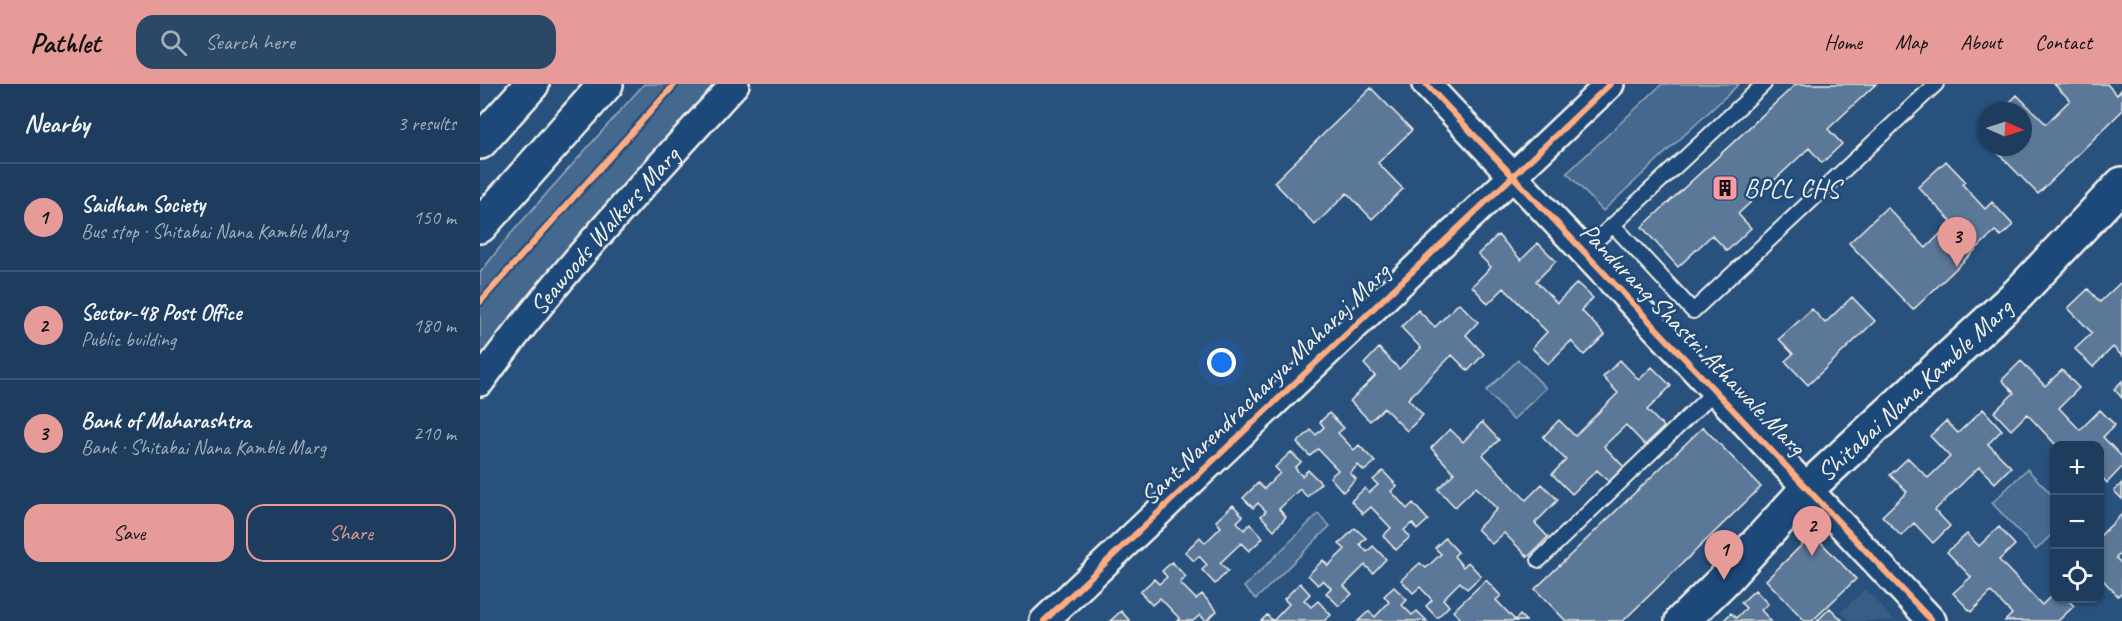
<!DOCTYPE html>
<html lang="en">
<head>
<meta charset="utf-8">
<style>
	body { margin:0; font-family:Caveat,sans-serif; background:#2b4867; color:#f1f3f6 }
	.controls { position:absolute; right:18px; bottom:18px; display:grid; overflow:hidden; border-radius:12px; box-shadow:0 2px 4px #0004 }
	.controls button { width:54px; height:54px; display:grid; place-items:center; padding:0; border:0; border-bottom:2px solid #3c5673; background:#1e3d5e; color:#f1f3f6; font:30px sans-serif }
	.compass { position:absolute; left:1498px; top:18px; width:54px; height:54px; border-radius:50%; background:#1e3d5e; box-shadow:0 2px 4px #0004; rotate:93deg }
	.you { position:absolute; left:742px; top:279px; width:21px; height:21px; margin:-15px; border:4px solid #fff; border-radius:50%; background:#1a73e8; box-shadow:0 0 0 9px #1a73e833 }
	.badge { display:grid; place-items:center; width:39px; height:39px; border-radius:50%; background:#e69b98; color:#111; font-size:20px; font-weight:700 }
	.pin { position:absolute; translate:-50% -50px; filter:drop-shadow(0 2px 3px #0008) }
	.pin::after { content:''; position:absolute; top:32px; width:21px; height:18px; background:inherit; clip-path:polygon(0 0,100% 0,50% 100%) }
	.list { margin:0; padding:0; list-style:none }
	h2 { display:flex; justify-content:space-between; align-items:center; height:78px; margin:0; padding:0 24px; font-size:26px }
	h2 small { font-size:20px; font-weight:400; color:#a1aebc }
	.list li { display:grid; grid-template-columns:39px 1fr auto; gap:18px; align-items:center; box-sizing:border-box; height:108px; padding:0 24px; border-top:2px solid #3c5673 }
	.list b { display:block; font-size:22px; white-space:nowrap }
	.list p { margin:0; font-size:20px; white-space:nowrap; color:#a1aebc }
	.list em { font-size:20px; font-style:normal; color:#a1aebc }
	.actions { display:flex; gap:12px; padding:18px 24px }
	.actions a { flex:1; padding:14px 0; border:2px solid #e69b98; border-radius:18px; text-align:center; font-size:21px; color:#e69b98 }
	.actions .main { background:#e69b98; color:#111 }
	.icon { flex:none; width:33px; height:33px; fill:none; stroke:currentColor; stroke-width:2; stroke-linecap:round; stroke-linejoin:round }
	.map { position:relative; flex:none; width:1642px; height:537px; overflow:hidden }
	header { display:flex; align-items:center; gap:36px; box-sizing:border-box; height:84px; padding:0 30px; background:#e69b98; color:#111 }
	header strong { font-size:28px }
	nav { display:flex; gap:33px; margin-inline-start:auto; font-size:21px }
	.search { width:420px; height:54px; background:#2b4867; display:flex; align-items:center; gap:15px; box-sizing:border-box; padding:0 21px; border-radius:18px; color:#a1aebc; font-size:22px }
	main { display:flex }
	aside { flex:1; background:#1e3d5e }
	.map>svg:first-child { display:block }
	.built { fill:#375d86 }
	.green { fill:#45688e; stroke:#9cacbb; stroke-width:1.5 }
	.building { fill:#5b7899; stroke:#f4f1e8; stroke-width:1.5 }
	.lines { fill:none; stroke-linecap:round; stroke-linejoin:round }
	.service-casing { stroke:#f4f1e8; stroke-width:18 }
	.minor-casing { stroke:#f4f1e8; stroke-width:32 }
	.tertiary-casing { stroke:#f4f1e8; stroke-width:38 }
	.primary-casing { stroke:#f4f1e8; stroke-width:38 }
	.service { stroke:#1f4a7a; stroke-width:14 }
	.minor { stroke:#1f4a7a; stroke-width:27 }
	.tertiary { stroke:#1f4a7a; stroke-width:33 }
	.primary { stroke:#1f4a7a; stroke-width:33 }
	.cycleway-casing { stroke:#1f4a7a; stroke-width:10 }
	.cycleway { stroke:#ffac80; stroke-width:6 }
	.labels { text-anchor:middle; dominant-baseline:central; stroke-width:5; stroke-linejoin:round; paint-order:stroke }
	.poi-label { font-size:26px; fill:#f4f1e8; stroke:#1f4a7a; text-anchor:start }
	.street-label { font-size:26px; fill:#f4f1e8; stroke:#1f4a7a }
</style>
</head>
<body>
<header>
<strong>Pathlet</strong>
<div class="search"><svg class="icon" aria-label="search" viewBox="0 0 24 24"><circle cx="10" cy="10" r="6"/><path d="M15 15l6 6"/></svg>Search here</div>
<nav><a>Home</a><a>Map</a><a>About</a><a>Contact</a></nav>
</header>
<main>
<aside>
<h2>Nearby<small>3 results</small></h2>
<ul class="list">
<li><span class="badge">1</span><div><b>Saidham Society</b><p>Bus stop · Shitabai Nana Kamble Marg</p></div><em>150 m</em></li>
<li><span class="badge">2</span><div><b>Sector-48 Post Office</b><p>Public building</p></div><em>180 m</em></li>
<li><span class="badge">3</span><div><b>Bank of Maharashtra</b><p>Bank · Shitabai Nana Kamble Marg</p></div><em>210 m</em></li>
</ul>
<div class="actions"><a class="main">Save</a><a>Share</a></div>
</aside>
<div class="map">
<svg width="1642" height="537" viewBox="0 0 1642 537">
	<rect width="100%" height="100%" fill="#28517e"/>
	<filter id="ink" filterUnits="userSpaceOnUse"><feTurbulence type="fractalNoise" baseFrequency=".0167" numOctaves="2"/><feDisplacementMap in="SourceGraphic" scale="12" xChannelSelector="R" yChannelSelector="G"/><feConvolveMatrix kernelMatrix="1 2 1 2 8 2 1 2 1" color-interpolation-filters="sRGB"/></filter>
	<g filter="url(#ink)">
		<path class="built" d="M 1385,505 L 1415,537 L 1370,537 L 1361,528 Z"/>
		<path class="green" d="M 164,0 L 239,0 C 157,89 73,178 0,275 L 0,189 L 28,153 Z
			M 1182,0 L 1259,0 L 1123,127 L 1087,89 Z
			M 1038,276 L 1066,304 L 1033,336 L 1006,307 Z
			M 1547,385 L 1574,413 L 1574,448 L 1556,466 L 1512,419 Z
			M 838,430 L 850,442 L 776,515 L 764,503 Z"/>
		<path class="building" d="M 1316,0 L 1396,0 L 1348,45 L 1362,60 L 1342,79 L 1329,64 L 1258,130 L 1271,144 L 1247,167 L 1232,151 L 1198,183 L 1162,143 Z
			M 1574,0 L 1627,0 L 1637,11 L 1642,5 L 1642,27 L 1558,110 L 1512,63 L 1543,63 L 1543,27 L 1521,27 L 1537,11 L 1566,40 L 1590,16 Z
			M 891,4 L 932,46 L 898,79 L 923,105 L 892,135 L 867,109 L 835,141 L 794,98 Z
			M 1466,77 L 1485,97 L 1482,100 L 1505,125 L 1512,118 L 1533,141 L 1521,152 L 1515,147 L 1433,226 L 1369,159 L 1407,123 L 1446,164 L 1472,138 L 1438,103 Z
			M 1018,151 L 1041,176 L 1058,159 L 1076,177 L 1056,197 L 1077,219 L 1097,199 L 1113,214 L 1101,226 L 1125,251 L 1104,271 L 1091,257 L 1068,280 L 1052,264 L 1067,248 L 1024,204 L 1008,220 L 992,202 L 1011,183 L 998,170 Z
			M 1640,199 L 1642,201 L 1642,272 L 1633,263 L 1613,283 L 1595,265 L 1612,249 L 1588,224 L 1608,205 L 1620,218 Z
			M 1372,213 L 1395,237 L 1328,301 L 1305,277 L 1313,270 L 1299,255 L 1332,225 L 1345,239 Z
			M 979,219 L 998,238 L 986,251 L 1004,270 L 988,287 L 972,271 L 928,315 L 943,331 L 927,347 L 904,324 L 890,337 L 870,317 L 895,292 L 884,280 L 899,264 L 919,285 L 941,264 L 921,243 L 938,226 L 955,243 Z
			M 1140,276 L 1159,296 L 1172,283 L 1191,302 L 1167,326 L 1184,343 L 1165,361 L 1146,341 L 1124,362 L 1144,383 L 1129,398 L 1117,386 L 1092,410 L 1072,390 L 1086,376 L 1063,353 L 1079,336 L 1095,352 L 1138,309 L 1123,293 Z
			M 1541,277 L 1565,302 L 1582,286 L 1599,304 L 1579,324 L 1600,346 L 1620,326 L 1635,341 L 1623,353 L 1642,373 L 1642,383 L 1627,399 L 1620,391 L 1620,362 L 1577,362 L 1547,330 L 1531,346 L 1514,328 L 1534,309 L 1522,296 Z
			M 1642,297 L 1642,314 L 1634,305 Z
			M 1503,325 L 1522,346 L 1508,360 L 1531,383 L 1515,399 L 1499,383 L 1455,426 L 1470,442 L 1453,459 L 1434,439 L 1421,452 L 1402,432 L 1427,408 L 1410,391 L 1428,374 L 1448,394 L 1470,373 L 1450,352 L 1466,337 L 1478,349 Z
			M 849,329 L 864,344 L 858,349 L 874,366 L 879,361 L 895,378 L 884,387 L 878,381 L 870,389 L 876,395 L 863,408 L 850,393 L 858,386 L 838,365 L 830,372 L 817,359 L 831,346 L 836,351 L 844,343 L 840,338 Z
			M 1002,338 L 1019,356 L 1003,371 L 1046,416 L 1062,400 L 1078,416 L 1055,439 L 1068,453 L 1048,473 L 1024,449 L 1012,460 L 997,445 L 1017,425 L 996,403 L 975,423 L 958,405 L 974,389 L 951,364 L 970,345 L 983,358 Z
			M 1223,343 L 1281,403 L 1143,537 L 1086,537 L 1055,505 Z
			M 811,368 L 821,378 L 815,384 L 822,392 L 828,386 L 841,399 L 827,413 L 820,405 L 799,425 L 806,433 L 794,446 L 781,432 L 786,427 L 778,419 L 773,424 L 763,414 L 778,399 L 784,405 L 800,389 L 795,383 Z
			M 903,387 L 917,402 L 911,407 L 927,425 L 933,419 L 948,436 L 937,446 L 932,439 L 924,446 L 930,453 L 916,466 L 903,452 L 911,444 L 891,423 L 883,430 L 871,417 L 885,404 L 889,409 L 898,401 L 893,396 Z
			M 1642,399 L 1642,415 L 1634,407 Z
			M 753,421 L 763,432 L 757,438 L 764,446 L 770,440 L 783,454 L 769,467 L 761,459 L 740,479 L 748,487 L 735,500 L 722,486 L 727,481 L 719,472 L 714,477 L 705,468 L 720,453 L 725,459 L 741,443 L 736,437 Z
			M 1642,430 L 1642,468 L 1636,474 L 1642,480 L 1642,508 L 1638,512 L 1622,495 L 1620,497 L 1620,452 Z
			M 1519,443 L 1535,461 L 1519,476 L 1562,521 L 1574,509 L 1574,514 L 1586,514 L 1594,522 L 1578,537 L 1525,537 L 1532,530 L 1511,508 L 1491,528 L 1473,509 L 1491,493 L 1467,468 L 1487,450 L 1499,462 Z
			M 875,444 L 886,454 L 880,460 L 887,468 L 893,462 L 906,475 L 893,489 L 885,481 L 864,502 L 872,510 L 859,522 L 846,509 L 851,504 L 843,496 L 838,501 L 828,491 L 843,476 L 848,482 L 865,465 L 859,460 Z
			M 1333,450 L 1376,495 L 1332,537 L 1325,537 L 1286,496 Z
			M 965,454 L 978,468 L 974,472 L 983,483 L 988,478 L 1001,492 L 987,505 L 980,498 L 963,515 L 969,522 L 957,534 L 946,522 L 952,516 L 940,503 L 933,509 L 921,496 L 940,479 L 946,484 L 961,470 L 955,464 Z
			M 692,478 L 706,493 L 700,499 L 716,515 L 722,510 L 737,527 L 726,537 L 720,531 L 713,537 L 698,537 L 700,535 L 680,514 L 672,521 L 660,508 L 674,495 L 679,500 L 687,493 L 682,487 Z
			M 1006,496 L 1021,512 L 1016,516 L 1035,536 L 1040,531 L 1046,537 L 983,537 L 973,527 Z
			M 820,499 L 830,510 L 824,516 L 831,523 L 838,517 L 851,531 L 844,537 L 781,537 L 787,531 L 793,537 L 809,520 L 804,515 Z
			M 914,503 L 927,516 L 922,521 L 932,531 L 937,527 L 947,537 L 878,537 L 889,527 L 895,533 L 909,518 L 904,512 Z
			M 1275,506 L 1288,520 L 1281,526 L 1291,537 L 1243,537 L 1251,529 L 1256,534 L 1266,524 L 1261,519 Z
			M 1350,524 L 1363,537 L 1337,537 Z
			M 641,527 L 650,537 L 630,537 Z"/>
		<g class="lines">
			<g class="service-casing">
				<path id="service" d="M 1133,141 L 1213,227 L 1456,0
					M 1104,168 L 1284,0
					M 1059,476 L 1235,307"/>
			</g>
			<g class="minor-casing">
				<g id="minor">
					<path d="M 946,0 L 1452,537"/>
					<path id="s1" d="M 0,298 C 77,192 167,96 255,0"/>
					<path d="M 564,537 L 1130,0"/>
				</g>
			</g>
			<g class="tertiary-casing">
				<g id="tertiary">
					<path id="s2" d="M 1202,537 L 1244,496 L 1328,404 L 1538,210 L 1642,100"/>
				</g>
			</g>
			<g class="primary-casing">
				<path id="primary" d="M 0,58 L 52,0
					M 0,142 L 126,0"/>
			</g>
			<use href="#service" class="service"/>
			<use href="#minor" class="minor"/>
			<use href="#tertiary" class="tertiary"/>
			<use href="#primary" class="primary"/>
			<g class="cycleway-casing">
				<path id="cycleway" d="M 946,0 L 1452,537
					M 0,218 L 195,0
					M 564,537 L 1130,0"/>
			</g>
			<use href="#cycleway" class="cycleway"/>
		</g>
	</g>
	<defs>
		<g id="building-square" transform="scale(1.35)"><rect x="-9" y="-9" width="18" height="18" rx="4" fill="#ff9aa2" stroke="#1f4a7a"/><path d="M-4-6H4V6H1V3H-1V6H-4ZM-2.5-4.3h1.7v1.8h-1.7ZM.8-4.3h1.7v1.8H.8ZM-2.5-1h1.7V.8h-1.7ZM.8-1h1.7V.8H.8Z" fill="#111"/></g>
	</defs>
	<g fill-rule="evenodd">
		<use href="#building-square" x="1245" y="104"/>
	</g>
	<g class="labels">
		<g class="poi-label">
			<text x="1264" y="104">BPCL CHS</text>
		</g>
		<g class="street-label">
			<text stroke="none"><textPath href="#s1" startOffset="196">Seawoods Walkers Marg</textPath></text>
			<text transform="translate(1213 255) rotate(46)">Pandurang Shastri Athawale Marg</text>
			<text transform="translate(785 300) rotate(-44)">Sant Narendracharya Maharaj Marg</text>
			<text stroke="none"><textPath href="#s2" startOffset="328">Shitabai Nana Kamble Marg</textPath></text>
		</g>
	</g>
</svg>
<div class="controls">
<button>+</button>
<button>−</button>
<button><svg class="icon" aria-label="locate" viewBox="0 0 24 24"><circle cx="12" cy="12" r="6"/><path d="M12 2v4M12 18v4M2 12h4M18 12h4"/></svg></button>
</div>
<svg class="compass" viewBox="-18 -18 36 36"><path d="M0-13l5 13h-10z" fill="#e53935"/><path d="M0 13l5-13h-10z" fill="#a1aebc"/></svg>
<div class="you"></div>
<div class="pin badge" style="left:1244px;top:496px">1</div>
<div class="pin badge" style="left:1332px;top:472px">2</div>
<div class="pin badge" style="left:1477px;top:183px">3</div>
</div>
</main>
</body>
</html>
